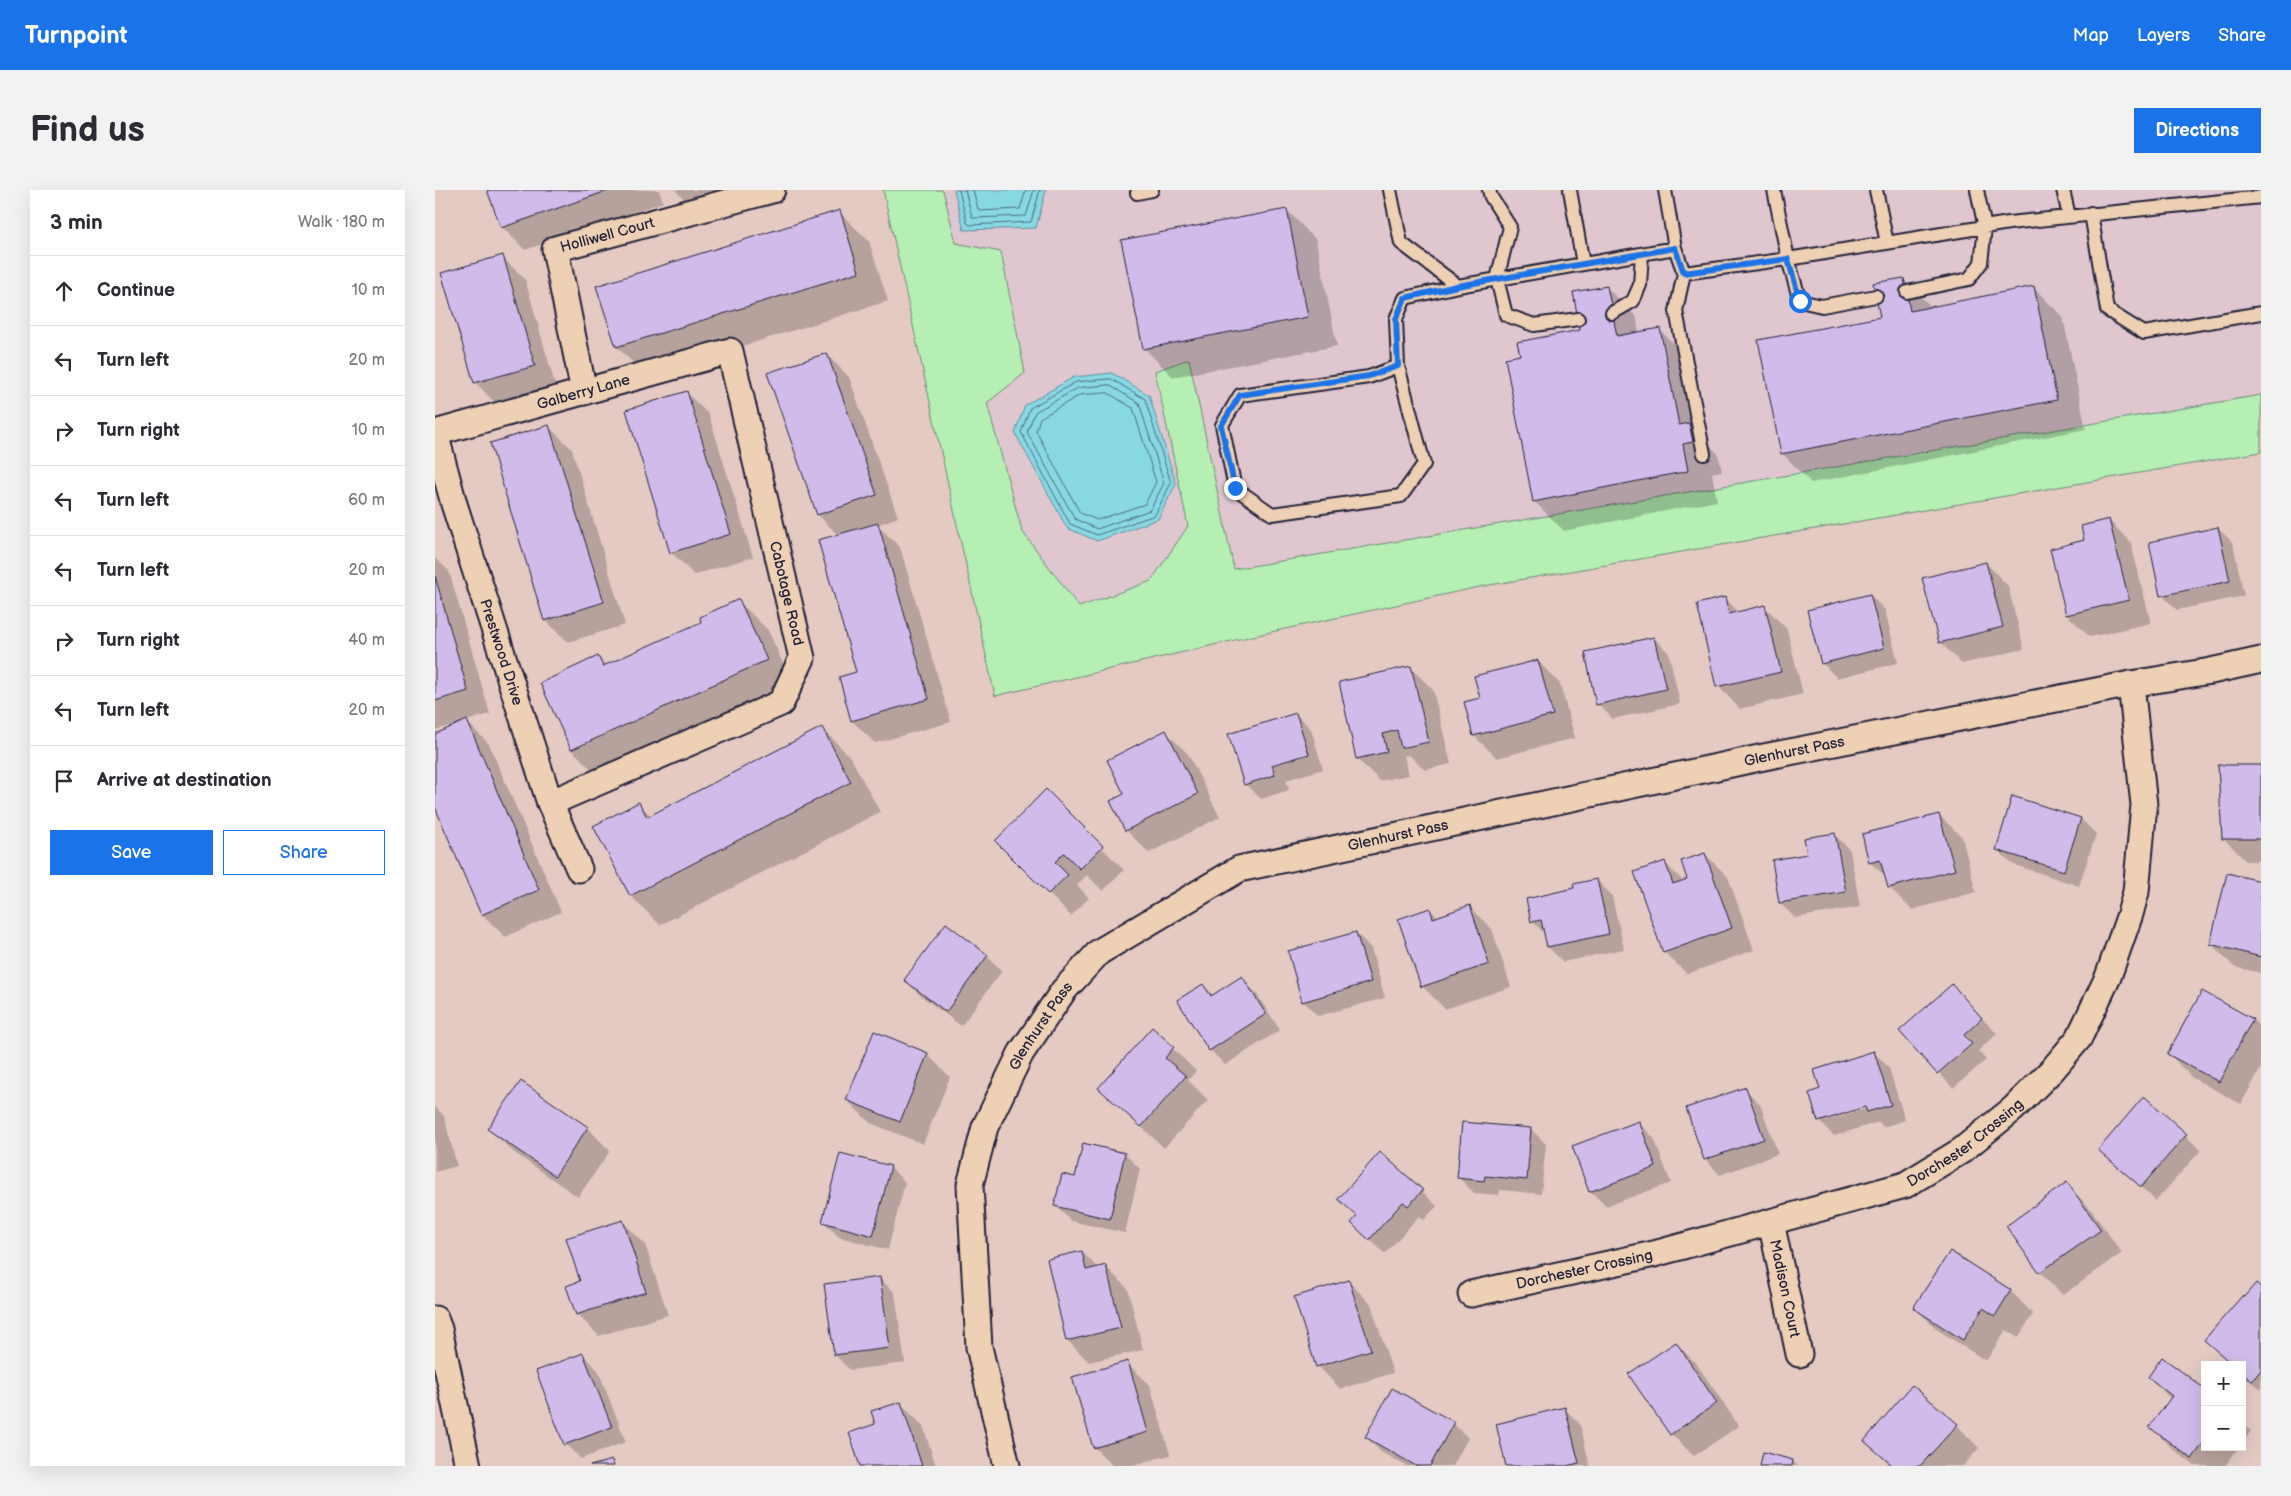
<!DOCTYPE html>
<html lang="en">
<head>
<meta charset="utf-8">
<style>
	body { margin:0; font-family:"Balsamiq Sans",sans-serif; background:#f2f2f3; color:#2b2b33 }
	.controls { position:absolute; right:15px; bottom:15px; display:grid; overflow:hidden; border-radius:0px; box-shadow:0 5px 20px #0002 }
	.controls button { width:45px; height:45px; display:grid; place-items:center; padding:0; border:0; border-bottom:1px solid #e1e1e2; background:#fff; color:#2b2b33; font:25px sans-serif }
	.stop { position:absolute; width:15px; height:15px; margin:-11px; border:4px solid #1a73e8; border-radius:50%; background:#fff }
	.stop.end { background:#1a73e8; border-color:#fff; box-shadow:0 1px 5px #0008 }
	.list { margin:0; padding:0; list-style:none }
	h2 { display:flex; justify-content:space-between; align-items:center; height:65px; margin:0; padding:0 20px; font-size:21px }
	h2 small { font-size:16px; font-weight:400; color:#7c7c81 }
	.list li { display:grid; grid-template-columns:32px 1fr auto; gap:15px; align-items:center; box-sizing:border-box; height:70px; padding:0 20px; border-top:1px solid #e1e1e2 }
	.list b { display:block; font-size:19px; white-space:nowrap }
	.list em { font-size:16px; font-style:normal; color:#7c7c81 }
	.actions { display:flex; gap:10px; padding:15px 20px }
	.actions a { flex:1; padding:11px 0; border:1px solid #1a73e8; border-radius:0px; text-align:center; font-size:18px; color:#1a73e8 }
	.actions .main { background:#1a73e8; color:#fff }
	.icon { flex:none; width:28px; height:28px; fill:none; stroke:currentColor; stroke-width:2; stroke-linecap:round; stroke-linejoin:round }
	.map { position:relative; flex:none; width:1826px; height:1276px; overflow:hidden; border-radius:0px }
	header { display:flex; align-items:center; gap:30px; box-sizing:border-box; height:70px; padding:0 25px; background:#1a73e8; color:#fff }
	header strong { font-size:24px }
	nav { display:flex; gap:28px; margin-inline-start:auto; font-size:18px }
	.intro { display:flex; align-items:center; justify-content:space-between; box-sizing:border-box; height:120px; padding:0 30px }
	h1 { margin:0; font-size:35px }
	.button { padding:12px 22px; border-radius:0px; background:#1a73e8; color:#fff; font-size:18px; font-weight:700 }
	main { display:flex; gap:30px; padding:0 30px }
	aside { flex:1; background:#fff; border-radius:0px; box-shadow:0 5px 20px #0002 }
	.map>svg:first-child { display:block }
	.built { fill:#dfc6cf }
	.green { fill:#b5efb3; stroke:#6c8877 }
	.water { fill:#88d8e4; stroke:#5f8fa0 }
	.shadow { fill:#0003; fill-rule:evenodd }
	.lines { fill:none; stroke-linecap:round; stroke-linejoin:round }
	.shore { stroke:#4b6b7f; stroke-width:1 }
	.building { fill:#d1bbea; stroke:#22223b }
	.lane-casing { stroke:#22223b; stroke-width:16 }
	.street-casing { stroke:#22223b; stroke-width:29 }
	.lane { stroke:#eed0b4; stroke-width:12 }
	.street { stroke:#eed0b4; stroke-width:25 }
	.route { stroke:#1a73e8; stroke-width:6 }
	.labels { text-anchor:middle; dominant-baseline:central; stroke-width:4; stroke-linejoin:round; paint-order:stroke }
	.street-label { font-size:15px; fill:#22223b; stroke:#eed0b4 }
</style>
</head>
<body>
<header>
<strong>Turnpoint</strong>
<nav><a>Map</a><a>Layers</a><a>Share</a></nav>
</header>
<div class="intro"><h1>Find us</h1><a class="button">Directions</a></div>
<main>
<aside>
<h2>3 min<small>Walk · 180 m</small></h2>
<ul class="list">
<li><svg class="icon" aria-label="ahead" viewBox="0 0 24 24"><path d="M12 20V5M6 11l6-6 6 6"/></svg><div><b>Continue</b></div><em>10 m</em></li>
<li><svg class="icon" aria-label="left" viewBox="0 0 24 24"><path d="M17 20v-9H6M10 6l-5 5 5 5"/></svg><div><b>Turn left</b></div><em>20 m</em></li>
<li><svg class="icon" aria-label="right" viewBox="0 0 24 24"><path d="M7 20v-9h11M14 6l5 5-5 5"/></svg><div><b>Turn right</b></div><em>10 m</em></li>
<li><svg class="icon" aria-label="left" viewBox="0 0 24 24"><path d="M17 20v-9H6M10 6l-5 5 5 5"/></svg><div><b>Turn left</b></div><em>60 m</em></li>
<li><svg class="icon" aria-label="left" viewBox="0 0 24 24"><path d="M17 20v-9H6M10 6l-5 5 5 5"/></svg><div><b>Turn left</b></div><em>20 m</em></li>
<li><svg class="icon" aria-label="right" viewBox="0 0 24 24"><path d="M7 20v-9h11M14 6l5 5-5 5"/></svg><div><b>Turn right</b></div><em>40 m</em></li>
<li><svg class="icon" aria-label="left" viewBox="0 0 24 24"><path d="M17 20v-9H6M10 6l-5 5 5 5"/></svg><div><b>Turn left</b></div><em>20 m</em></li>
<li><svg class="icon" aria-label="arrive" viewBox="0 0 24 24"><path d="M6 21V4h12l-3 4 3 4H6"/></svg><div><b>Arrive at destination</b></div></li>
</ul>
<div class="actions"><a class="main">Save</a><a>Share</a></div>
</aside>
<div class="map">
<svg width="1826" height="1276" viewBox="0 0 1826 1276">
	<rect width="100%" height="100%" fill="#e5cac4"/>
	<filter id="ink" filterUnits="userSpaceOnUse"><feTurbulence type="fractalNoise" baseFrequency=".02" numOctaves="2"/><feDisplacementMap in="SourceGraphic" scale="10" xChannelSelector="R" yChannelSelector="G"/><feConvolveMatrix kernelMatrix="1 2 1 2 8 2 1 2 1" color-interpolation-filters="sRGB"/></filter>
	<g filter="url(#ink)">
		<path class="built" d="M 508,0 L 1826,0 L 1826,205 L 799,379 L 754,169 L 721,181 L 753,336 L 716,391 L 643,417 L 587,341 L 552,213 L 521,53 Z"/>
		<path class="green" d="M 448,0 L 508,0 L 521,53 L 566,62 L 590,183 L 552,213 L 587,341 L 644,417 L 716,391 L 753,336 L 720,181 L 754,169 L 799,379 L 1826,205 L 1826,262 L 1049,396 L 813,447 L 560,506 Z"/>
		<path class="water" d="M 519,0 L 611,0 L 601,38 L 529,40 Z
			M 677,183 L 714,205 L 741,294 L 723,329 L 662,351 L 632,338 L 580,243 L 590,215 L 639,187 Z"/>
		<path class="shadow" d="M 54,0 L 224,0 L 228,12 L 90,60 L 67,37 Z
			M 240,0 L 308,0 L 253,13 Z
			M 852,20 L 881,50 L 902,156 L 738,187 L 709,158 Z
			M 404,22 L 434,51 L 453,111 L 211,186 L 182,157 L 163,97 Z
			M 67,67 L 90,89 L 121,198 L 62,215 L 40,192 Z
			M 1468,89 L 1497,118 L 1599,98 L 1628,127 L 1651,239 L 1376,293 L 1347,263 L 1446,128 Z
			M 1171,97 L 1201,126 L 1204,143 L 1224,139 L 1254,169 L 1270,250 L 1283,264 L 1287,281 L 1277,283 L 1282,311 L 1129,341 L 1099,311 L 1086,166 L 1147,141 Z
			M 391,164 L 414,187 L 463,327 L 442,335 L 465,357 L 516,532 L 440,553 L 417,531 L 405,488 L 422,483 L 404,346 L 383,325 L 334,184 Z
			M 251,202 L 274,225 L 318,367 L 259,385 L 236,362 Z
			M 114,237 L 137,259 L 190,435 L 133,452 L 110,430 Z
			M 1674,330 L 1696,353 L 1716,433 L 1655,447 L 1632,425 L 1651,351 Z
			M 1783,338 L 1798,353 L 1809,406 L 1742,420 L 1727,405 Z
			M 0,368 L 14,381 L 55,524 L 31,531 L 54,554 L 126,722 L 70,747 L 47,724 L 0,614 L 0,545 L 23,535 L 22,534 L 0,540 Z
			M 1551,373 L 1573,396 L 1589,459 L 1527,474 L 1505,452 Z
			M 1435,405 L 1450,420 L 1463,473 L 1402,488 L 1387,473 Z
			M 1290,408 L 1304,423 L 1330,417 L 1352,439 L 1368,504 L 1305,519 L 1283,496 Z
			M 303,411 L 333,440 L 360,500 L 166,589 L 137,560 L 163,467 L 172,476 L 268,432 Z
			M 1219,448 L 1234,463 L 1245,514 L 1178,529 L 1163,514 Z
			M 1103,471 L 1125,494 L 1140,548 L 1062,568 L 1039,546 Z
			M 976,478 L 998,500 L 1016,574 L 990,580 L 974,565 L 969,566 L 974,585 L 945,591 L 922,569 Z
			M 861,524 L 876,539 L 888,579 L 851,590 L 854,600 L 826,609 L 810,594 Z
			M 387,538 L 416,568 L 445,622 L 225,735 L 196,706 L 204,614 L 216,626 Z
			M 731,542 L 753,564 L 785,627 L 714,663 L 691,640 L 691,605 Z
			M 1826,577 L 1826,671 L 1811,671 L 1788,648 Z
			M 611,601 L 689,680 L 668,701 L 652,685 L 642,695 L 654,708 L 636,726 L 561,651 Z
			M 1504,625 L 1527,647 L 1541,702 L 1477,720 L 1454,697 L 1452,688 L 1435,672 Z
			M 1646,629 L 1661,644 L 1644,696 L 1577,674 L 1562,659 Z
			M 1400,645 L 1415,660 L 1425,717 L 1360,728 L 1345,713 Z
			M 1270,664 L 1293,687 L 1319,760 L 1252,784 L 1229,762 L 1229,672 L 1249,692 L 1254,690 Z
			M 1162,690 L 1177,706 L 1189,759 L 1128,772 L 1113,757 L 1110,744 L 1097,731 L 1141,699 Z
			M 1826,692 L 1826,783 L 1799,777 L 1776,754 Z
			M 1034,717 L 1057,739 L 1076,797 L 1010,819 L 987,796 L 994,719 L 1003,727 Z
			M 511,735 L 552,766 L 567,781 L 526,836 L 485,805 L 470,790 Z
			M 921,743 L 936,758 L 950,808 L 883,826 L 868,811 Z
			M 806,788 L 821,803 L 845,840 L 790,875 L 775,860 L 768,795 L 779,806 Z
			M 1517,796 L 1562,844 L 1543,861 L 1551,870 L 1518,898 L 1465,841 Z
			M 1768,803 L 1818,830 L 1826,838 L 1826,878 L 1806,914 L 1756,887 L 1734,864 Z
			M 717,839 L 761,881 L 753,890 L 773,910 L 729,958 L 665,898 Z
			M 1439,862 L 1454,878 L 1470,930 L 1448,937 L 1444,932 L 1399,946 L 1384,931 L 1386,900 ZM 1436,914 L 1437,917 L 1392,930 L 1392,928 Z
			M 492,864 L 515,887 L 488,954 L 435,933 L 412,910 Z
			M 86,892 L 153,938 L 175,961 L 143,1007 L 77,961 L 54,939 Z
			M 1310,899 L 1325,914 L 1343,964 L 1285,985 L 1270,969 Z
			M 1710,908 L 1766,960 L 1721,1011 L 1665,959 Z
			M 0,917 L 9,926 L 22,976 L 0,982 Z
			M 1204,933 L 1219,948 L 1236,993 L 1171,1016 L 1155,1001 Z
			M 1096,939 L 1111,954 L 1106,1004 L 1065,1000 L 1064,1005 L 1039,1003 L 1024,988 Z
			M 690,964 L 705,979 L 690,1043 L 636,1031 L 621,1016 L 641,988 Z
			M 455,977 L 470,992 L 453,1060 L 404,1047 L 389,1032 Z
			M 1631,994 L 1654,1017 L 1687,1063 L 1628,1105 L 1605,1082 L 1572,1036 Z
			M 987,1001 L 1002,1016 L 989,1030 L 984,1026 L 950,1064 L 918,1033 Z
			M 188,1032 L 210,1054 L 233,1125 L 164,1146 L 142,1124 L 147,1092 Z
			M 647,1062 L 663,1078 L 671,1077 L 693,1099 L 708,1160 L 654,1172 L 632,1150 Z
			M 1515,1062 L 1576,1101 L 1598,1124 L 1583,1148 L 1571,1140 L 1551,1171 L 1503,1140 L 1480,1118 Z
			M 445,1088 L 460,1103 L 470,1173 L 415,1180 L 400,1165 Z
			M 914,1092 L 936,1114 L 958,1183 L 905,1199 L 883,1176 Z
			M 1826,1098 L 1826,1200 L 1807,1184 L 1807,1175 L 1796,1175 L 1771,1150 L 1809,1109 Z
			M 1241,1153 L 1263,1176 L 1304,1236 L 1259,1266 L 1236,1244 Z
			M 147,1164 L 163,1180 L 191,1252 L 146,1269 L 130,1254 Z
			M 692,1173 L 715,1195 L 735,1265 L 695,1276 L 678,1276 L 659,1257 Z
			M 1714,1187 L 1770,1201 L 1770,1257 L 1804,1257 L 1790,1276 L 1760,1276 L 1739,1260 L 1716,1237 L 1737,1210 Z
			M 465,1213 L 488,1236 L 501,1276 L 426,1276 L 442,1235 Z
			M 1130,1219 L 1145,1234 L 1155,1276 L 1073,1276 Z
			M 1807,1232 L 1816,1241 L 1807,1253 Z
			M 1018,1233 L 1033,1248 L 1018,1276 L 971,1276 L 946,1262 L 931,1247 Z
			M 1522,1235 L 1544,1258 L 1528,1276 L 1456,1276 L 1431,1251 Z
			M 1358,1271 L 1363,1276 L 1326,1276 Z"/>
		<g class="lines">
			<path class="shore" d="M 524,0 L 532,33 L 535,35 L 596,32 L 605,0
				M 530,0 L 537,27 L 539,28 L 591,26 L 599,0
				M 538,0 L 543,19 L 545,21 L 585,19 L 591,0
				M 676,189 L 710,209 L 736,293 L 720,325 L 662,345 L 635,334 L 586,242 L 595,218 L 641,192 Z
				M 674,195 L 704,213 L 729,293 L 715,320 L 662,339 L 640,329 L 592,242 L 600,222 L 643,198 Z
				M 673,203 L 698,218 L 721,292 L 710,314 L 662,330 L 645,323 L 601,241 L 605,228 L 645,205 Z"/>
		</g>
		<path class="building" d="M 52,0 L 175,0 L 66,38 Z
			M 852,19 L 873,127 L 708,159 L 686,50 Z
			M 405,20 L 424,82 L 181,157 L 161,96 Z
			M 68,65 L 100,176 L 39,193 L 6,83 Z
			M 1469,88 L 1475,121 L 1599,96 L 1622,210 L 1346,264 L 1323,150 L 1445,127 L 1438,93 Z
			M 1172,96 L 1182,146 L 1225,138 L 1244,235 L 1254,233 L 1258,252 L 1248,254 L 1253,281 L 1098,312 L 1070,168 L 1085,165 L 1082,152 L 1145,140 L 1138,102 Z
			M 392,163 L 442,305 L 382,325 L 332,183 Z
			M 252,201 L 296,344 L 235,363 L 191,220 Z
			M 114,235 L 169,412 L 109,431 L 55,253 Z
			M 1674,329 L 1694,410 L 1631,425 L 1615,359 L 1649,350 L 1646,336 Z
			M 443,333 L 494,509 L 416,531 L 404,487 L 421,482 L 383,350 Z
			M 1783,337 L 1795,391 L 1725,406 L 1714,352 Z
			M 1551,372 L 1568,437 L 1504,453 L 1487,388 Z
			M 0,386 L 33,501 L 0,511 Z
			M 1435,404 L 1449,458 L 1386,474 L 1372,420 Z
			M 1290,407 L 1294,424 L 1330,415 L 1346,482 L 1281,497 L 1262,414 Z
			M 304,409 L 332,470 L 136,560 L 105,493 L 163,466 L 168,476 L 266,432 L 265,427 Z
			M 1219,447 L 1231,499 L 1161,515 L 1150,462 Z
			M 1103,470 L 1118,525 L 1038,546 L 1029,512 L 1045,508 L 1039,486 Z
			M 976,476 L 994,552 L 966,558 L 962,540 L 948,544 L 952,562 L 921,569 L 904,492 Z
			M 861,523 L 874,564 L 837,575 L 840,585 L 809,595 L 793,544 Z
			M 32,530 L 104,700 L 46,725 L 0,617 L 0,544 Z
			M 387,537 L 416,592 L 195,706 L 158,636 L 204,612 L 212,627 Z
			M 731,540 L 763,604 L 690,641 L 675,611 L 689,604 L 672,570 Z
			M 1783,575 L 1826,575 L 1826,649 L 1787,649 Z
			M 611,599 L 668,656 L 645,679 L 629,663 L 620,672 L 633,685 L 613,704 L 560,651 Z
			M 1577,606 L 1646,628 L 1629,681 L 1561,660 Z
			M 1504,624 L 1520,680 L 1453,698 L 1445,670 L 1434,673 L 1427,644 Z
			M 1400,643 L 1411,702 L 1344,713 L 1337,670 L 1372,664 L 1369,648 Z
			M 1270,663 L 1297,738 L 1228,763 L 1199,682 L 1230,671 L 1238,694 L 1252,689 L 1246,671 Z
			M 1792,683 L 1826,691 L 1826,767 L 1775,754 Z
			M 1162,689 L 1174,744 L 1112,757 L 1106,730 L 1096,732 L 1091,709 L 1139,698 L 1138,694 Z
			M 1035,715 L 1054,774 L 986,797 L 963,729 L 995,718 L 998,728 Z
			M 511,733 L 553,765 L 511,822 L 469,790 Z
			M 921,742 L 936,792 L 867,812 L 853,761 Z
			M 807,786 L 831,824 L 774,861 L 742,810 L 768,794 L 776,806 Z
			M 1517,794 L 1547,828 L 1529,845 L 1537,854 L 1502,884 L 1464,841 Z
			M 1767,801 L 1818,829 L 1784,892 L 1732,864 Z
			M 717,837 L 739,857 L 730,868 L 751,886 L 706,937 L 663,898 Z
			M 439,841 L 493,863 L 465,932 L 411,910 Z
			M 1439,861 L 1456,915 L 1432,922 L 1430,917 L 1383,932 L 1374,903 L 1385,899 L 1379,880 Z
			M 86,891 L 153,937 L 120,986 L 52,939 Z
			M 1311,897 L 1329,949 L 1269,970 L 1251,918 Z
			M 1709,906 L 1752,944 L 1706,997 L 1663,960 Z
			M 1204,931 L 1221,977 L 1154,1002 L 1137,956 Z
			M 1027,932 L 1096,938 L 1092,990 L 1050,986 L 1049,991 L 1022,988 Z
			M 648,953 L 690,963 L 675,1029 L 619,1016 L 627,984 L 640,987 Z
			M 945,962 L 988,1000 L 973,1016 L 968,1012 L 934,1050 L 916,1033 L 922,1026 L 903,1009 Z
			M 405,963 L 456,976 L 438,1046 L 387,1032 Z
			M 1632,992 L 1666,1040 L 1604,1083 L 1571,1036 Z
			M 188,1030 L 211,1102 L 141,1125 L 131,1096 L 145,1091 L 131,1048 Z
			M 647,1061 L 651,1080 L 671,1075 L 686,1138 L 631,1151 L 612,1069 Z
			M 1515,1061 L 1576,1100 L 1560,1126 L 1548,1118 L 1528,1150 L 1478,1118 Z
			M 445,1087 L 455,1158 L 399,1165 L 389,1094 Z
			M 914,1090 L 936,1160 L 881,1177 L 859,1107 Z
			M 1821,1093 L 1826,1097 L 1826,1180 L 1817,1191 L 1807,1182 L 1807,1175 L 1798,1175 L 1769,1150 L 1807,1106 L 1809,1107 Z
			M 1241,1152 L 1282,1213 L 1235,1245 L 1193,1184 Z
			M 148,1163 L 177,1237 L 129,1255 L 101,1181 Z
			M 1727,1167 L 1770,1199 L 1770,1251 L 1757,1269 L 1714,1237 L 1737,1206 L 1713,1187 Z
			M 693,1171 L 713,1242 L 658,1258 L 637,1187 Z
			M 1477,1195 L 1523,1234 L 1485,1276 L 1458,1276 L 1429,1251 Z
			M 957,1198 L 1019,1232 L 995,1276 L 981,1276 L 930,1247 Z
			M 466,1212 L 487,1276 L 425,1276 L 414,1243 L 440,1234 L 436,1221 Z
			M 1130,1217 L 1144,1273 L 1131,1276 L 1071,1276 L 1061,1234 Z
			M 1328,1262 L 1358,1270 L 1357,1276 L 1325,1276 Z
			M 177,1270 L 179,1276 L 155,1276 Z"/>
		<g class="lines">
			<g class="lane-casing">
				<path id="lane" d="M 955,0 L 966,53 L 1023,96 L 1240,58 L 1249,83 L 1353,69 L 1574,33 L 1826,7
					M 1054,0 L 1056,7 L 1075,37 L 1062,89 L 1071,125 L 1099,135 L 1143,129
					M 1135,0 L 1148,74
					M 1230,0 L 1240,58
					M 1339,0 L 1353,69 L 1365,111 L 1387,116 L 1441,106
					M 1441,0 L 1452,53
					M 1628,0 L 1634,26
					M 702,3 L 717,0
					M 1656,23 L 1672,120 L 1709,143 L 1826,123
					M 1249,83 L 1241,121 L 1269,264
					M 1472,102 L 1534,89 L 1546,73 L 1550,38 L 1542,0
					M 1177,123 L 1198,111 L 1205,95 L 1207,64
					M 963,176 L 934,187 L 805,205 L 787,235 L 800,298 L 837,324 L 966,306 L 989,274 L 963,176 L 961,129 L 970,108 L 1023,96"/>
			</g>
			<g class="street-casing">
				<g id="street">
					<path id="s1" d="M 149,202 L 120,59 L 337,0"/>
					<path id="s2" d="M 0,243 L 295,161 L 367,468 L 346,513 L 115,613"/>
					<path id="s3" d="M 0,243 L 19,314 L 115,613 L 144,679"/>
					<path id="s4" d="M 1336,1032 L 1364,1164"/>
					<path id="s5" d="M 1036,1104 L 1219,1064 L 1470,995 L 1526,961 L 1578,919 L 1618,879 L 1644,848 L 1673,787 L 1695,724 L 1701,702 L 1709,615 L 1696,494"/>
					<path d="M 0,1129 L 4,1139 L 33,1276"/>
					<path id="s6" d="M 572,1276 L 544,1157 L 535,995 L 550,937 L 586,863 L 629,800 L 664,762 L 804,679 L 1329,567 L 1696,494 L 1776,481 L 1826,470"/>
				</g>
			</g>
			<use href="#lane" class="lane"/>
			<use href="#street" class="street"/>
		</g>
	</g>
	<g class="lines" filter="url(#ink)">
		<path class="route" d="M 800,298 L 786,236 L 805,205 L 934,186 L 963,176 L 961,129 L 970,108 L 1022,96 L 1240,58 L 1249,83 L 1353,69 L 1365,111"/>
	</g>
	<g class="labels">
		<g class="street-label">
			<text stroke="none"><textPath href="#s1" startOffset="200">Holliwell Court</textPath></text>
			<text stroke="none"><textPath href="#s2" startOffset="154">Galberry Lane</textPath></text>
			<text stroke="none"><textPath href="#s2" startOffset="555">Cabotage Road</textPath></text>
			<text stroke="none"><textPath href="#s3" startOffset="229">Prestwood Drive</textPath></text>
			<text stroke="none"><textPath href="#s6" startOffset="1285">Glenhurst Pass</textPath></text>
			<text stroke="none"><textPath href="#s6" startOffset="880">Glenhurst Pass</textPath></text>
			<text stroke="none"><textPath href="#s6" startOffset="460">Glenhurst Pass</textPath></text>
			<text stroke="none"><textPath href="#s5" startOffset="521">Dorchester Crossing</textPath></text>
			<text stroke="none"><textPath href="#s5" startOffset="116">Dorchester Crossing</textPath></text>
			<text stroke="none"><textPath href="#s4" startOffset="68">Madison Court</textPath></text>
		</g>
	</g>
</svg>
<div class="controls">
<button>+</button>
<button>−</button>
</div>
<div class="stop" style="left:1365px;top:111px"></div>
<div class="stop end" style="left:800px;top:298px"></div>
</div>
</main>
</body>
</html>
